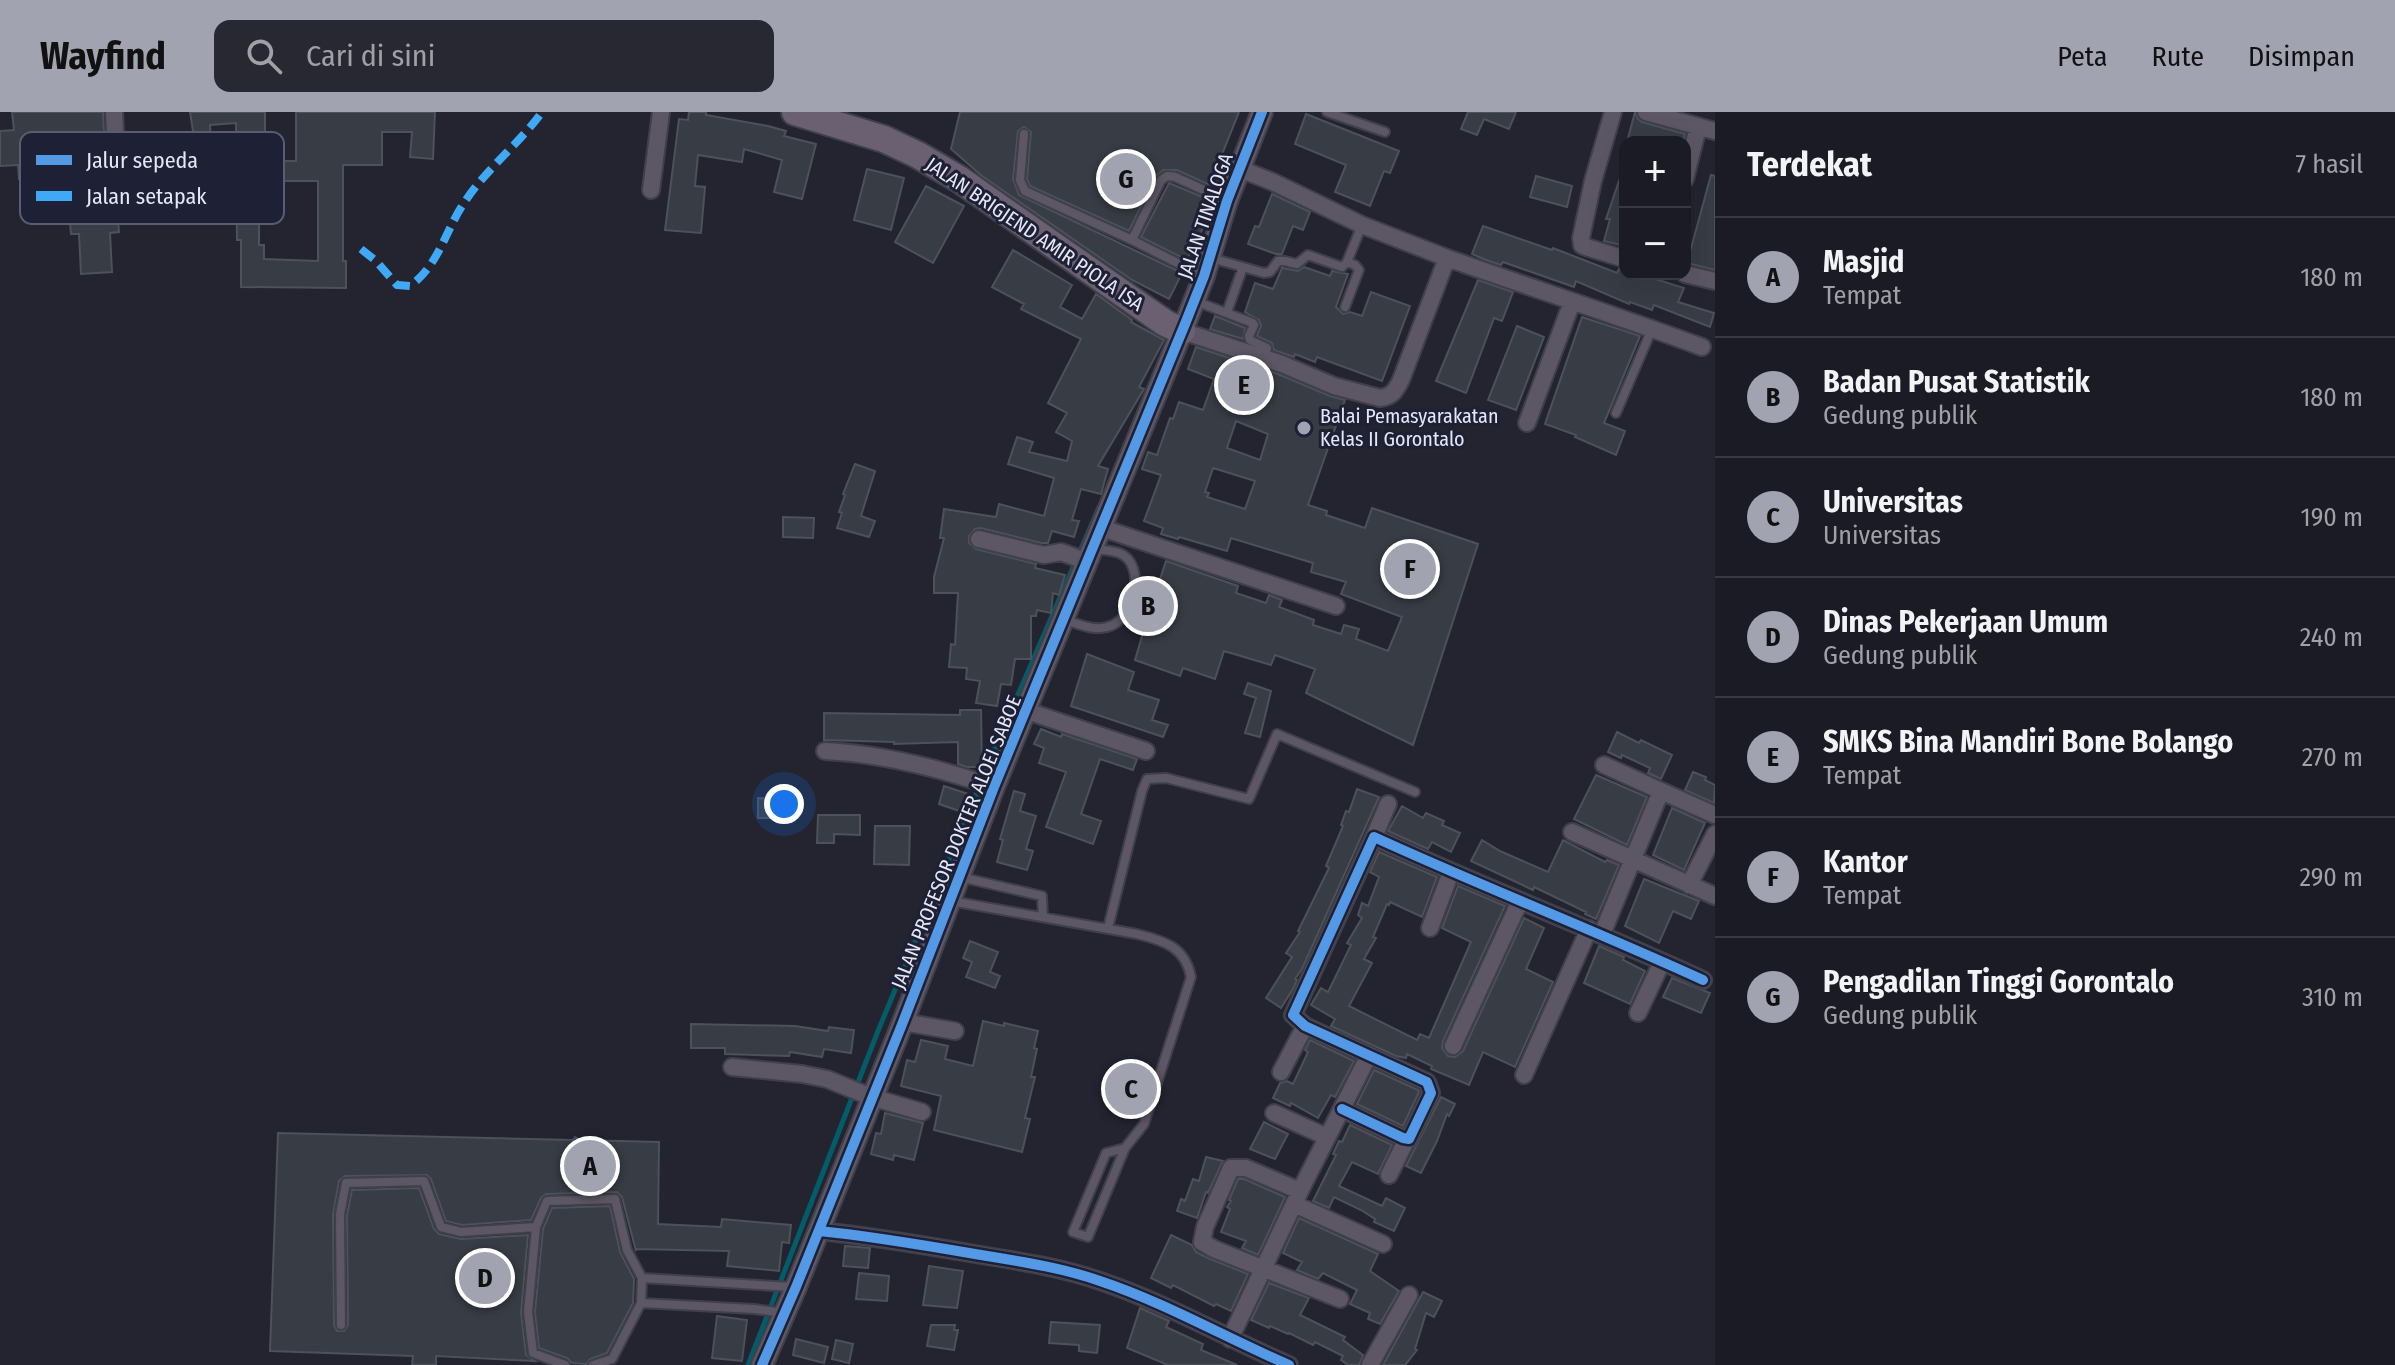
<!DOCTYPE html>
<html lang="id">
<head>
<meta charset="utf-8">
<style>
	body { margin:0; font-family:"Fira Sans Condensed",sans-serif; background:#272831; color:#f1f3f6 }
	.controls { position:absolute; right:24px; top:24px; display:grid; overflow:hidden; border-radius:16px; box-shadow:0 8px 32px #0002 }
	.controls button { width:72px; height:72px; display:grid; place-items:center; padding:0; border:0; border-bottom:2px solid #383941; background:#1a1b24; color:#f1f3f6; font:40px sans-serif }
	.you { position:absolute; left:784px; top:692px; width:28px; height:28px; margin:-20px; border:6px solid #fff; border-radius:50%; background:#1a73e8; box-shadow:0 0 0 12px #1a73e833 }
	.badge { display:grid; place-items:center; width:52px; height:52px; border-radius:50%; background:#a1a3b1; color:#111; font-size:26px; font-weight:700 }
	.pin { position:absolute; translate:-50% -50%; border:4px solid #fff; box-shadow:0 2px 8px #0006 }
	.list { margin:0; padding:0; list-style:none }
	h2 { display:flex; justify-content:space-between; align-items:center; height:104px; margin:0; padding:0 32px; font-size:34px }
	h2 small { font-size:26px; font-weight:400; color:#9fa1a6 }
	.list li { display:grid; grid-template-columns:52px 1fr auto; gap:24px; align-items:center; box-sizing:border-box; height:120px; padding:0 32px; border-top:2px solid #383941 }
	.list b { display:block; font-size:30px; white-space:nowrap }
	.list p { margin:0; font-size:26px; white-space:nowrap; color:#9fa1a6 }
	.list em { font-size:26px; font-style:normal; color:#9fa1a6 }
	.icon { flex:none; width:44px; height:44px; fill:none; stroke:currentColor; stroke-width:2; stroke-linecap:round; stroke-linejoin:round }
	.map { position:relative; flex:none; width:1715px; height:1253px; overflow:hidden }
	header { display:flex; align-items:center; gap:48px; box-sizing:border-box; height:112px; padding:0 40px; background:#a1a3b1; color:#111 }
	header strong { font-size:38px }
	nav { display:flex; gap:44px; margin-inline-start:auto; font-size:28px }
	.search { width:560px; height:72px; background:#272831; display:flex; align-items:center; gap:20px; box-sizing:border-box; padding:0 28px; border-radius:16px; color:#9fa1a6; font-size:30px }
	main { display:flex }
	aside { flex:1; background:#1a1b24 }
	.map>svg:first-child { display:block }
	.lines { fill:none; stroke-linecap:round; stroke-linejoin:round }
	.stream { stroke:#035c69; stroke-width:5 }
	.building { fill:#383c45; stroke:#4c515a; stroke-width:2; fill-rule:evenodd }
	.service-casing { stroke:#3f404b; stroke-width:12 }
	.minor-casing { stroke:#3f404b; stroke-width:20 }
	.tertiary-casing { stroke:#3f404b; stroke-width:24 }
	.primary-casing { stroke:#3f404b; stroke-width:30 }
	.service { stroke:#5d5664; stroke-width:8 }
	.minor { stroke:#5d5664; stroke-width:16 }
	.tertiary { stroke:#5d5664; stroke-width:20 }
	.primary { stroke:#6a6072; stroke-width:26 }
	.quiet { stroke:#3fa9f5; stroke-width:8; stroke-dasharray:16 8; stroke-linecap:butt }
	.cycleway-casing { stroke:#1e2035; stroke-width:15 }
	.cycleway { stroke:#5399e6; stroke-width:10 }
	.poi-dot { fill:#a1a3b1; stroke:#1e2035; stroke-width:3 }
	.labels { text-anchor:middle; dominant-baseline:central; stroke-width:6; stroke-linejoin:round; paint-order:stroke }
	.street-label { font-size:20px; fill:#e5e7f6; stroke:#1e2035 }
	.poi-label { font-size:20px; fill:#e5e7f6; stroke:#1e2035; text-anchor:start }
	.key { fill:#1e2035; stroke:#5a5c6f; stroke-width:2 }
	.key-label { font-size:22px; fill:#e5e7f6 }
</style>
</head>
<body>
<header>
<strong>Wayfind</strong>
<div class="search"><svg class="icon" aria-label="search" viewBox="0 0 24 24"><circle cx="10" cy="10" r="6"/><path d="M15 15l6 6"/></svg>Cari di sini</div>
<nav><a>Peta</a><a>Rute</a><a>Disimpan</a></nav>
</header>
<main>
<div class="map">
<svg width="1715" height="1253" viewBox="0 0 1715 1253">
	<rect width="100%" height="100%" fill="#232430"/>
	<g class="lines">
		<path class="stream" d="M 748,1253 L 878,919 L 998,629 L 1099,395"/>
	</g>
	<path class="building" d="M 12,0 L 103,0 L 105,40 L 96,41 L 101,105 L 110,111 L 118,108 L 119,120 L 110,121 L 112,160 L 81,162 L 79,122 L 71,122 L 68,88 L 64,88 L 62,64 L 19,67 L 18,53 L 0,54 L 0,19 L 14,18 Z
		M 190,0 L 265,0 L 265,49 L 296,49 L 296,0 L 435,0 L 433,47 L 410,45 L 412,20 L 382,20 L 382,53 L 343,53 L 343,149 L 346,149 L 346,176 L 241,175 L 241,128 L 237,128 L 236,11 L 210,13 L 211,30 L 195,32 ZM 281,69 L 318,69 L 318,149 L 264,147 L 264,133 L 259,133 L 259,74 L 281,74 Z
		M 689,0 L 706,0 L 706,3 L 768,14 L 786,19 L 784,24 L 816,32 L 802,87 L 774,80 L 782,48 L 744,37 L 742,50 L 698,43 L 695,74 L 705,75 L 701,121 L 665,118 L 679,7 L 688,8 Z
		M 960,0 L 1239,0 L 1213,65 L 1219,68 L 1216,76 L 1177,58 L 1163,58 L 1155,65 L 1129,119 L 1030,74 L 1027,67 L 1031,20 L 1024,15 L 1018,19 L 1013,67 L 1019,83 L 1182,161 L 1169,187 L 1132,168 L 982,64 L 951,37 Z
		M 1468,0 L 1516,0 L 1509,17 L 1484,7 L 1477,23 L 1461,17 Z
		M 1635,0 L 1638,7 L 1642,10 L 1685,22 L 1683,30 L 1627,30 Z
		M 1306,2 L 1399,39 L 1390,61 L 1384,59 L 1370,94 L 1335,80 L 1346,53 L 1295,32 Z
		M 867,57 L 904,66 L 891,118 L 854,108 Z
		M 1621,63 L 1625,63 L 1625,134 L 1604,129 L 1610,107 L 1606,107 Z
		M 1711,63 L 1715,64 L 1715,158 L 1687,151 Z
		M 1536,64 L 1572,74 L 1567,95 L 1530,85 Z
		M 1169,71 L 1212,89 L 1205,112 L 1187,148 L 1141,125 Z
		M 926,74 L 964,94 L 933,151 L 895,130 Z
		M 1272,82 L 1310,100 L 1303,118 L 1293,114 L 1282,142 L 1276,142 L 1248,132 L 1255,114 L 1259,115 Z
		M 1483,114 L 1552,138 L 1553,136 L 1617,161 L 1619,157 L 1625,159 L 1625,162 L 1642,165 L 1643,163 L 1684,176 L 1678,190 L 1714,201 L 1710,215 L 1654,193 L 1652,198 L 1630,190 L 1629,192 L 1576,169 L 1574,175 L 1503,150 L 1501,153 L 1486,148 L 1472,142 Z
		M 1013,138 L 1072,173 L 1060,195 L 1082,207 L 1096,182 L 1132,208 L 1131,210 L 1164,228 L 1139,275 L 1144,277 L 1098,354 L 1108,357 L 1101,382 L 1081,377 L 1072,408 L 1079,409 L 1074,425 L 1052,419 L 1048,431 L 1041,431 L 981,416 L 975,417 L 969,424 L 969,431 L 976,437 L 1036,452 L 1035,456 L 1065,463 L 1059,483 L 1053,481 L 1051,501 L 1037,498 L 1036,504 L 1031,504 L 1031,547 L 1015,547 L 1011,573 L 1001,572 L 997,594 L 976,591 L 980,569 L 966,567 L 967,556 L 949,555 L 951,532 L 955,533 L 958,481 L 934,481 L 934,465 L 944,426 L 940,426 L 944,397 L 996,405 L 999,392 L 1044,404 L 1054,366 L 1008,352 L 1017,325 L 1033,330 L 1029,340 L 1067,349 L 1072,329 L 1056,320 L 1067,301 L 1048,291 L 1081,227 L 1021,197 L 1024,192 L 992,175 Z
		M 1304,155 L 1330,164 L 1332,159 L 1348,162 L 1336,195 L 1343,202 L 1350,200 L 1362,204 L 1371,180 L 1410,194 L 1382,269 L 1317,245 L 1315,250 L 1295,242 L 1294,245 L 1274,238 L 1272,231 L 1257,224 L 1261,214 L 1259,208 L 1245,200 L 1255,171 L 1273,177 L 1282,156 L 1298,159 Z
		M 1478,168 L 1513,180 L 1502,209 L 1494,206 L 1466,281 L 1436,269 Z
		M 1215,204 L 1245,216 L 1243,227 L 1210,217 Z
		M 1582,205 L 1640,224 L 1604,311 L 1625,319 L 1616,343 L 1575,325 L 1576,323 L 1545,312 Z
		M 1517,214 L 1544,225 L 1516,298 L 1488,288 Z
		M 1196,235 L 1278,262 L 1330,284 L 1345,288 L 1308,393 L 1327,399 L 1326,403 L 1365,416 L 1372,396 L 1478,432 L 1413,633 L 1306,581 L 1315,557 L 1275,543 L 1271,553 L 1224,539 L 1215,567 L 1183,556 L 1180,564 L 1135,548 L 1152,490 L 1147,489 L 1153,471 L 1158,473 L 1166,449 L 1238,474 L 1236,481 L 1266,491 L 1269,483 L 1282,488 L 1279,495 L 1314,508 L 1313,513 L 1341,522 L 1344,513 L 1359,517 L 1356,527 L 1388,539 L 1402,505 L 1341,482 L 1346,470 L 1311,460 L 1313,451 L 1231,426 L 1227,439 L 1179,425 L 1178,427 L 1161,422 L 1163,416 L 1144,409 L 1161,363 L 1142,357 L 1148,340 L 1157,343 L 1170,306 L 1173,307 L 1179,290 L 1203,298 L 1214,267 L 1188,257 ZM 1236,309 L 1268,322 L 1260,348 L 1227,336 ZM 1213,356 L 1255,369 L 1245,397 L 1207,385 L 1209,381 L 1205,380 Z
		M 855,352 L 875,359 L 861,404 L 875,409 L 869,425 L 837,416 L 842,401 L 839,400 L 845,383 L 843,382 Z
		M 783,405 L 814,406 L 813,426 L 783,425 Z
		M 1087,542 L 1134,560 L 1128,578 L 1159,588 L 1152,608 L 1168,613 L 1163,625 L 1071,594 Z
		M 1248,571 L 1271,579 L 1260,625 L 1245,621 L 1256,586 L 1244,582 Z
		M 960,598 L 981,598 L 982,655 L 967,655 L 958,652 L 958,630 L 894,632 L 894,630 L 824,628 L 824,601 L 960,603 Z
		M 1041,617 L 1061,625 L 1062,622 L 1137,647 L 1133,658 L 1100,647 L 1081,702 L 1101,709 L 1093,732 L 1046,715 L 1066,660 L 1039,651 L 1044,636 L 1034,632 Z
		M 1617,620 L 1639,631 L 1641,628 L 1672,643 L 1661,667 L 1648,661 L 1650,656 L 1622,643 L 1621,646 L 1608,640 Z
		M 1693,660 L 1706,665 L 1705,668 L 1715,673 L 1714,691 L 1685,678 Z
		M 1596,663 L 1647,685 L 1627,733 L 1574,707 Z
		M 944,674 L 968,682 L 962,700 L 939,692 Z
		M 1357,677 L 1379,685 L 1302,857 L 1295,867 L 1297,868 L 1293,877 L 1281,896 L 1266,886 L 1292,845 L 1286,841 L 1300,820 L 1298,819 L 1329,756 L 1326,754 L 1343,714 L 1341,713 L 1346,699 L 1349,700 Z
		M 1014,679 L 1025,682 L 1020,699 L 1036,704 L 1026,737 L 1033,739 L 1027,758 L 997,750 L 1003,728 L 1000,727 Z
		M 758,686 L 797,688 L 797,704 L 772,704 L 772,706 L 758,706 Z
		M 1402,694 L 1423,706 L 1426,701 L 1444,709 L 1442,713 L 1460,721 L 1451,740 L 1432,730 L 1428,737 L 1388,719 Z
		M 1672,696 L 1705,711 L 1684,758 L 1653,743 Z
		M 818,703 L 860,703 L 860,723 L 834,722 L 834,731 L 817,731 Z
		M 875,714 L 910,714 L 909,753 L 874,752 Z
		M 1482,728 L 1500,739 L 1548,760 L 1563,728 L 1605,750 L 1607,748 L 1619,753 L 1596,807 L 1585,802 L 1586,800 L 1534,775 L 1533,778 L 1471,749 Z
		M 1379,740 L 1437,765 L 1422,805 L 1390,790 L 1389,793 L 1387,792 L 1373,825 L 1376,826 L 1364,847 L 1372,851 L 1349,894 L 1417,928 L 1420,922 L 1429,926 L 1471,830 L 1442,816 L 1458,774 L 1505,794 L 1443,929 L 1442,936 L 1448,944 L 1455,945 L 1463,939 L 1524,806 L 1544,816 L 1526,857 L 1553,870 L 1515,955 L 1483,940 L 1469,973 L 1431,957 L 1432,954 L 1407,942 L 1406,946 L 1396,944 L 1331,914 L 1335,907 L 1311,893 L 1321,876 L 1328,880 L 1351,833 L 1347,831 L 1362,806 L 1358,803 L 1362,791 L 1368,794 L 1379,765 L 1370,760 Z
		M 1644,767 L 1699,789 L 1691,807 L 1673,799 L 1659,831 L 1625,814 Z
		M 970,829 L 998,840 L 990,860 L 1000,864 L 995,876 L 966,865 L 972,850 L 963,846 Z
		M 1599,834 L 1624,845 L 1623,848 L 1645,859 L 1630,892 L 1584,871 Z
		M 1672,866 L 1710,881 L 1701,901 L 1663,885 Z
		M 983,909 L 1004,914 L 1004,911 L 1038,919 L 1034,936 L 1037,937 L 1031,965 L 1035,965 L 1025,1006 L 1030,1007 L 1022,1040 L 934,1018 L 941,984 L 901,974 L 907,948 L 915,950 L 921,928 L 948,934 L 945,947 L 973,954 Z
		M 691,912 L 795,914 L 828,919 L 829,915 L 854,918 L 851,941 L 824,937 L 822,945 L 790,940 L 789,944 L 725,942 L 725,936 L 691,936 Z
		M 1310,928 L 1354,949 L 1335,985 L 1331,983 L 1318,1006 L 1291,991 L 1290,994 L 1273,986 L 1280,971 L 1287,969 L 1293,972 L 1308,940 L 1305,938 Z
		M 1374,958 L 1418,978 L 1419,980 L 1403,1014 L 1357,992 Z
		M 1441,985 L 1455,992 L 1449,1004 L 1447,1002 L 1437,1029 L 1421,1061 L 1406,1054 Z
		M 885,1001 L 923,1011 L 914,1048 L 894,1043 L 893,1048 L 871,1042 L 876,1021 L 881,1022 Z
		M 1264,1010 L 1288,1022 L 1275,1047 L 1250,1037 Z
		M 1350,1013 L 1392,1033 L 1378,1062 L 1352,1050 L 1339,1074 L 1382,1094 L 1386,1086 L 1405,1096 L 1394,1119 L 1374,1110 L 1375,1107 L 1361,1098 L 1334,1085 L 1329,1096 L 1313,1089 L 1336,1043 L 1333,1042 L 1339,1029 L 1342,1030 Z
		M 278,1021 L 573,1028 L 575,1025 L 580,1028 L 659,1030 L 658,1112 L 721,1115 L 722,1107 L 791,1113 L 789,1131 L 782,1130 L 779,1159 L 727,1154 L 729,1139 L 636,1137 L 636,1139 L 622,1085 L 617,1080 L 546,1082 L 541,1086 L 531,1108 L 462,1113 L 446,1109 L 431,1067 L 427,1063 L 345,1064 L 339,1069 L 333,1102 L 334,1213 L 337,1219 L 344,1219 L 348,1213 L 347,1103 L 352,1078 L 419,1076 L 434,1117 L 439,1122 L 461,1127 L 528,1123 L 521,1201 L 526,1243 L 535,1249 L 436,1244 L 436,1253 L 412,1253 L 413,1244 L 270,1239 Z
		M 1206,1045 L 1223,1049 L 1208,1081 L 1206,1080 L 1197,1106 L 1177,1099 L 1181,1087 L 1185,1089 L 1193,1067 L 1199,1069 Z
		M 1238,1067 L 1244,1067 L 1285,1085 L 1258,1143 L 1242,1136 L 1246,1129 L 1221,1120 L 1230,1097 L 1227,1095 L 1231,1089 L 1229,1088 Z
		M 610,1094 L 620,1140 L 634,1167 L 633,1191 L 607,1241 L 590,1247 L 586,1252 L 572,1251 L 567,1246 L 539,1236 L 535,1200 L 543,1117 L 552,1096 Z
		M 1299,1106 L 1378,1142 L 1370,1159 L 1399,1179 L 1380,1212 L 1368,1207 L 1370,1201 L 1350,1192 L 1357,1178 L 1323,1161 L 1318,1167 L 1297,1158 L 1302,1150 L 1283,1141 Z
		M 1171,1123 L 1192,1133 L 1196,1140 L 1208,1146 L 1248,1162 L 1231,1199 L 1216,1192 L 1214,1194 L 1173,1173 L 1171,1176 L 1151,1166 Z
		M 845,1134 L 870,1136 L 868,1156 L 843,1154 Z
		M 929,1154 L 963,1159 L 957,1196 L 923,1193 Z
		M 859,1161 L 889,1164 L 887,1189 L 856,1187 Z
		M 1269,1171 L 1309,1186 L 1300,1203 L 1345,1225 L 1343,1228 L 1363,1243 L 1359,1253 L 1348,1253 L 1341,1248 L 1343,1244 L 1315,1230 L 1313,1233 L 1289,1221 L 1288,1222 L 1270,1214 L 1269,1216 L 1251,1208 Z
		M 1423,1180 L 1442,1189 L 1434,1205 L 1426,1201 L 1415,1237 L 1417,1238 L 1405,1253 L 1383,1253 Z
		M 1140,1196 L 1169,1209 L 1166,1215 L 1203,1232 L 1201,1238 L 1237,1253 L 1168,1253 L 1127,1236 Z
		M 717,1204 L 747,1208 L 742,1249 L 712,1246 Z
		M 1051,1210 L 1100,1213 L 1097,1241 L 1079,1239 L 1079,1233 L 1049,1231 Z
		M 931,1213 L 955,1213 L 954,1218 L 958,1218 L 954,1238 L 927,1234 Z
		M 796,1227 L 828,1235 L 824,1251 L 793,1243 Z
		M 836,1228 L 853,1232 L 849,1251 L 832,1247 Z"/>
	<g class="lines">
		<g class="service-casing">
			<path id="service" d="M 1327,0 L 1385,20
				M 1024,22 L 1020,68 L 1025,79 L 1132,128
				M 1211,146 L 1264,161 L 1270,160 L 1278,149 L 1285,149 L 1297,152 L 1308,143 L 1342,155 L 1347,150 L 1362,113
				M 1203,164 L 1132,128 L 1161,68 L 1167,64 L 1175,65 L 1226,88
				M 1195,189 L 1253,211 L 1254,213 L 1249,224 L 1250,228 L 1267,236 L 1264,246
				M 1345,195 L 1359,158 L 1355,153 L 1347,150
				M 1227,200 L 1243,155
				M 1616,301 L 1652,217
				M 1065,508 C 1079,512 1093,519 1107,515 C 1136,509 1147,451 1119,441 C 1111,438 1101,438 1094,437
				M 960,765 L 1042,784 L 1043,805
				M 951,789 L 1137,822 C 1165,829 1185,835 1191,865 L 1144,1012 L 1125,1036 L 1088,1125 L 1073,1120 L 1106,1041 L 1125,1036
				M 1108,816 L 1142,679 L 1147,667 L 1166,666 L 1249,687 L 1277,622 L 1415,680
				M 536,1115 L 528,1200 L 533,1241 L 565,1253
				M 642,1166 L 793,1175
				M 641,1191 L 754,1197 L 784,1201
				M 341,1213 L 340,1102 L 346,1071 L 424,1069 L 441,1115 L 461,1120 L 536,1115 L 547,1089 L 615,1087 L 627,1138 L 642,1166 L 641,1191 L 612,1247 L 593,1253"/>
		</g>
		<g class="minor-casing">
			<path id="minor" d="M 1613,0 L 1593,69 L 1581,126 L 1582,133 L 1586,135 L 1625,147
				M 1646,0 L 1715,19
				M 1685,67 L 1698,15
				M 651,78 L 661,0
				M 111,100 L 111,69 L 117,56 L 114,0
				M 1447,146 C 1532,176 1618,204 1702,235
				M 1685,162 L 1715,169
				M 1182,219 L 1282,252 L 1334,274 L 1380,286 C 1392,285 1396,278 1401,268 L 1447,146 L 1362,113 L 1273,70 L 1240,57
				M 1527,311 L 1572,190
				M 1102,416 L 1336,494
				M 979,427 L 1044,443 L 1061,440 L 1088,450
				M 1027,599 L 1146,639
				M 825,639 C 884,642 939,656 994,675
				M 1661,679 L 1715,703
				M 1572,720 L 1715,784
				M 1374,725 L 1388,692
				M 1689,773 L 1715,722
				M 1430,816 L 1451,760
				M 1602,822 L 1661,679 L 1604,653
				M 1638,901 L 1662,850
				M 903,910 L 955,919
				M 1453,934 L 1520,789
				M 732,955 L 802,962 L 827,967 L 871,985 L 922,1000
				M 1281,960 L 1305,914
				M 1524,963 L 1589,817
				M 1342,997 L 1403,1026 L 1409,1027 L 1431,981 L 1427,970 L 1305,914 L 1293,903 L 1374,725 C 1483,775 1594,818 1703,868
				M 1274,1001 L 1327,1025
				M 1389,1063 L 1407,1027
				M 1300,1079 L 1246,1056 L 1231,1056 L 1205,1115 L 1202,1130 L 1214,1137 L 1340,1187
				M 1294,1092 L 1383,1132
				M 819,1119 C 871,1124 923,1133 975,1142 C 1017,1149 1060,1155 1100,1169 C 1166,1191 1226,1226 1289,1253
				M 1230,1227 L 1300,1079 L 1369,943
				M 1370,1253 L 1409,1183"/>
		</g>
		<g class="tertiary-casing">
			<path id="tertiary" d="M 762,1253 L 796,1175 L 903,910 L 994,675 L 1185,212 L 1204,164 L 1227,89 L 1262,0"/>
		</g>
		<g class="primary-casing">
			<path id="primary" d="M 795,0 L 884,27 L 918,43 L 959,67 L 1165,211 L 1182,219"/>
		</g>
		<use href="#service" class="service"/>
		<use href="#minor" class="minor"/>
		<use href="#tertiary" class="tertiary"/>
		<use href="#primary" class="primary"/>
		<path class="quiet" d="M 361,137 L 376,149 L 397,173 L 410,174 C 439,153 445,119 464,91 C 486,57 519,32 542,0"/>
		<g class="cycleway-casing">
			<path id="cycleway" d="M 1342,997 L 1403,1026 L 1409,1027 L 1431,981 L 1427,970 L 1305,914 L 1293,903 L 1374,725 C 1483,775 1594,818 1703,868
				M 819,1119 C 871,1124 923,1133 975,1142 C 1017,1149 1060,1155 1100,1169 C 1166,1191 1226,1226 1289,1253
				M 762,1253 L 796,1175 L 903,910 L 994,675 L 1185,212 L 1204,164 L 1227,89 L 1262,0"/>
		</g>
		<use href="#cycleway" class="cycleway"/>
	</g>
	<circle class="poi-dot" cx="1304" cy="316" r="8"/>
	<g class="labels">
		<g class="street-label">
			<text transform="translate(1205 104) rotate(-71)">JALAN TINALOGA</text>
			<text transform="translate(1035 122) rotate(34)">JALAN BRIGJEND AMIR PIOLA ISA</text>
			<text transform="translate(956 730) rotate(-68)">JALAN PROFESOR DOKTER ALOEI SABOE</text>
		</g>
		<g class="poi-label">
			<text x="1320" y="304">Balai Pemasyarakatan<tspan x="1320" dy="23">Kelas II Gorontalo</tspan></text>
		</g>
	</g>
	<rect x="20" y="20" width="264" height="92" rx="12" class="key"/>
	<rect x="36" y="43" width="36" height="10" fill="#5399e6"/>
	<rect x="36" y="79" width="36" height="10" fill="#3fa9f5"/>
	<g class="key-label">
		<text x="86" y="56">Jalur sepeda</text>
		<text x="86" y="92">Jalan setapak</text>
	</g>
</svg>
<div class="controls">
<button>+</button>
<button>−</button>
</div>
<div class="you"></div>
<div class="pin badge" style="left:590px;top:1054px">A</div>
<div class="pin badge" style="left:1148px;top:494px">B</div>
<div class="pin badge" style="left:1131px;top:977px">C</div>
<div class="pin badge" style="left:485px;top:1166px">D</div>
<div class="pin badge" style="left:1244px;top:273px">E</div>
<div class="pin badge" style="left:1410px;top:457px">F</div>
<div class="pin badge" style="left:1126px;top:67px">G</div>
</div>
<aside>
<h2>Terdekat<small>7 hasil</small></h2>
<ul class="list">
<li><span class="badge">A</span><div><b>Masjid</b><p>Tempat</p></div><em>180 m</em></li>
<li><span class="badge">B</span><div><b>Badan Pusat Statistik</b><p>Gedung publik</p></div><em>180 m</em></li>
<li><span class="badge">C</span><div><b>Universitas</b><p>Universitas</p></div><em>190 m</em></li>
<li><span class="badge">D</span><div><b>Dinas Pekerjaan Umum</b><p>Gedung publik</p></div><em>240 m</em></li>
<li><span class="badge">E</span><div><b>SMKS Bina Mandiri Bone Bolango</b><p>Tempat</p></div><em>270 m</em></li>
<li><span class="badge">F</span><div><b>Kantor</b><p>Tempat</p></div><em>290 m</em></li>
<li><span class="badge">G</span><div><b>Pengadilan Tinggi Gorontalo</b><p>Gedung publik</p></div><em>310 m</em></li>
</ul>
</aside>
</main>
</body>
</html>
